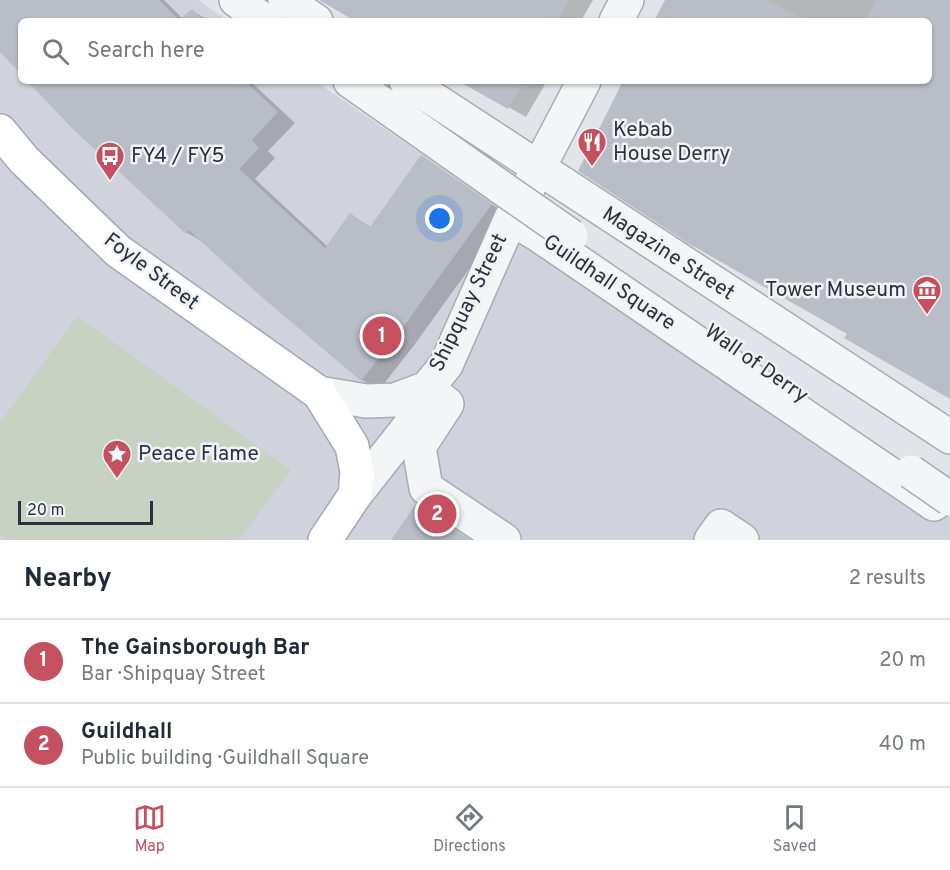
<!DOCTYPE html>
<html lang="en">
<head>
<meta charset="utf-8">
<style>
	body { margin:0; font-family:Overpass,sans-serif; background:#f6f6f7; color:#1f2937 }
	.scale { position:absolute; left:18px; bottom:15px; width:135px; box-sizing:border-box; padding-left:6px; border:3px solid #2b323f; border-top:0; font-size:16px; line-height:21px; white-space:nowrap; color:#2b323f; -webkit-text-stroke:4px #f1f3f6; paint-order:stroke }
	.you { position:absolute; left:440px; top:219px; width:21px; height:21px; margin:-15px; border:4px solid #fff; border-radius:50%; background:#1a73e8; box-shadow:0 0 0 9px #1a73e833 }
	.badge { display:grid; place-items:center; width:39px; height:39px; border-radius:50%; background:#c45060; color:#fff; font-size:20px; font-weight:700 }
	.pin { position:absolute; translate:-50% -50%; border:3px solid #fff; box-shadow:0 2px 6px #0006 }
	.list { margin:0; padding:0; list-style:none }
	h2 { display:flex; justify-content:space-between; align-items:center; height:78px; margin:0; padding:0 24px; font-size:26px }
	h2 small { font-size:20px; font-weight:400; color:#747a83 }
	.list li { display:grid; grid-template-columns:39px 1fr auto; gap:18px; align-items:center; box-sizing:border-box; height:84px; padding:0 24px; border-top:2px solid #e0e1e3 }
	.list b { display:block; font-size:22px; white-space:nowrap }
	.list p { margin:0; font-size:20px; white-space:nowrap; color:#747a83 }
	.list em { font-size:20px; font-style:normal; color:#747a83 }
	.icon { flex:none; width:33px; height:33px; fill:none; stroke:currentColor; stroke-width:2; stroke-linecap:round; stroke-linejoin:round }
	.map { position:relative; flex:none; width:950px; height:540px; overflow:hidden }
	.search { position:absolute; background:#fff; box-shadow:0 2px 4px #0004; left:18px; right:18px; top:18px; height:66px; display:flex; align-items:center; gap:15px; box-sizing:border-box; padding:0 21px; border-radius:9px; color:#747a83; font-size:22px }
	.sheet { height:246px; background:#fff }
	nav { display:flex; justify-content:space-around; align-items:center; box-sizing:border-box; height:84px; border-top:2px solid #e0e1e3; background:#fff; font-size:16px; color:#747a83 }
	nav a { display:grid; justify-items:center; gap:3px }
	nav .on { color:#c45060 }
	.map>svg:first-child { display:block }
	.built { fill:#d0d3db }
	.green { fill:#c7d2c3 }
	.shadow { fill:#0003 }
	.building { fill:#b9bdc5 }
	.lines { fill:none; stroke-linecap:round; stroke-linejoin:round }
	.minor-casing { stroke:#a7abb3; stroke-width:36 }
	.major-casing { stroke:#a2a8b4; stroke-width:36 }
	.minor { stroke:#f4f5f7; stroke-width:33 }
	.major { stroke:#fff; stroke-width:33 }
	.minor-bridge-casing { stroke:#a7abb3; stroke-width:36; stroke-linecap:butt }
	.minor-bridge { stroke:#f4f5f7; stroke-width:33 }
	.labels { text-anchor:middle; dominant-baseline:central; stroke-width:5; stroke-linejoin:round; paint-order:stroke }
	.poi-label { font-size:21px; fill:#2b323f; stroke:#f1f3f6; text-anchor:start }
	.street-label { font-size:21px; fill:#2b323f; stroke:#f1f3f6 }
</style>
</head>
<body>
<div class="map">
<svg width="950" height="540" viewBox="0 0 950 540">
	<rect width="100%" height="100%" fill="#e1e4e9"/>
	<path class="built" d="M 0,0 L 198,0 L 228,21 L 21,21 L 21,81 L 315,81 L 950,515 L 950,540 L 0,540 Z"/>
	<path class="green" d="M 77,316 L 291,470 L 239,540 L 8,540 L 0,534 L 0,423 Z"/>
	<path class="shadow" d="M 0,0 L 164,0 L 183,19 L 192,11 L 210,21 L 21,21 L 21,71 L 0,46 Z
		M 322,0 L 593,0 L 581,21 L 358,21 Z
		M 666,0 L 950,0 L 950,398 L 624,81 L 929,81 L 929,21 L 655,21 Z
		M 30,81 L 250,81 L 295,123 L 268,151 L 275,158 L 255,179 L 328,247 L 351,215 L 371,227 L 422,157 L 508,215 L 415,344 L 379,390 L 362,380 L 203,242 L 186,232 Z
		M 463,81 L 547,81 L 526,117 Z"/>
	<path class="building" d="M 0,0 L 159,0 L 179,20 L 192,9 L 204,21 L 21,21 L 21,74 L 0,52 Z
		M 319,0 L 569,0 L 557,21 L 355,21 Z
		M 665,0 L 767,0 L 808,21 L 654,21 Z
		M 877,0 L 950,0 L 950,399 L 844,338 L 847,334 L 686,242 L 578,171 L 623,81 L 929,81 L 929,21 L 865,21 Z
		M 27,81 L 245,81 L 278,112 L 252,140 L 259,148 L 239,169 L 325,248 L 350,213 L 370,227 L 421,155 L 492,204 L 398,334 L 361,381 L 256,292 L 189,230 L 185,233 L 74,130 Z
		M 458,81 L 524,81 L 508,109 Z
		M 416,504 L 470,540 L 391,540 Z"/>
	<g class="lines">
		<g class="minor-casing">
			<path id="minor" d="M 236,0 L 265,21
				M 285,0 L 316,21
				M 616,21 L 627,0
				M 350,81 L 502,188
				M 406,81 L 950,437
				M 528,188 L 584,81
				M 319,393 L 366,401 L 395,400 L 427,388
				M 355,495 L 415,419 L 421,403
				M 504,540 L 426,488 L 419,447 L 447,404 L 427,388 L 446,365 L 511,218 L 540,236 L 934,504
				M 711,540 L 721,526 L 742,540"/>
		</g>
		<g class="major-casing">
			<path id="major" d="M 0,131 L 24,160 L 118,251 L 319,393 L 352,446 L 357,472 L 355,495 L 325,540"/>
		</g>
		<use href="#minor" class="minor"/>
		<use href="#major" class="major"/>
		<g class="minor-bridge-casing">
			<path id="minor-bridge" d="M 502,188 L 571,236
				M 911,472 L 950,499"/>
		</g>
		<use href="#minor-bridge" class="minor-bridge"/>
	</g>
	<defs>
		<g id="restaurant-pin" transform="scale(1.5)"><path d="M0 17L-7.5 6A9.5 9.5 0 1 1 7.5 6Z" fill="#c45060" stroke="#f1f3f6"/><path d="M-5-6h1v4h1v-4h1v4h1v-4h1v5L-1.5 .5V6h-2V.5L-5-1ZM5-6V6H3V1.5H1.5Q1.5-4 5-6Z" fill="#fff"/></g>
		<g id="bus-pin" transform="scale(1.5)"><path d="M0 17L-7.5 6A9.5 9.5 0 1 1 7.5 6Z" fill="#c45060" stroke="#f1f3f6"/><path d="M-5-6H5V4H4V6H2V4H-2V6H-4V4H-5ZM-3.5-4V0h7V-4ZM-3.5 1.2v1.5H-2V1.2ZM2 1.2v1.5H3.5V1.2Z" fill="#fff"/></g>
		<g id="museum-pin" transform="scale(1.5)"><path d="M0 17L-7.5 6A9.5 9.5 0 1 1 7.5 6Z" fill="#c45060" stroke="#f1f3f6"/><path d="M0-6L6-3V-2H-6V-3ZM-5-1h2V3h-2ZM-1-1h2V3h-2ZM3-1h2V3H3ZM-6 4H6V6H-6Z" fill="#fff"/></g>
		<g id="sight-pin" transform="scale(1.5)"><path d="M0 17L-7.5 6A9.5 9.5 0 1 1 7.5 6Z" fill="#c45060" stroke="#f1f3f6"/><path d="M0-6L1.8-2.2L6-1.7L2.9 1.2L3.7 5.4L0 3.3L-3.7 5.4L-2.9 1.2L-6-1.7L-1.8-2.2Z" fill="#fff"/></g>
	</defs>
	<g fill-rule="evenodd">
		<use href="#restaurant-pin" x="592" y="142"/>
		<use href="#bus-pin" x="110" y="156"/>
		<use href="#museum-pin" x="927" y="290"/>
		<use href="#sight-pin" x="117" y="454"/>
	</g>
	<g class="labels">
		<g class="poi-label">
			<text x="613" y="130">Kebab<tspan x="613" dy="24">House Derry</tspan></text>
			<text x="131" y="156">FY4 / FY5</text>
			<text x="906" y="290" text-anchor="end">Tower Museum</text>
			<text x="138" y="454">Peace Flame</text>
		</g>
		<g class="street-label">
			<text transform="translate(668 254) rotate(33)">Magazine Street</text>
			<text transform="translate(151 272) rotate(37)">Foyle Street</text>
			<text transform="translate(609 283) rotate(34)">Guildhall Square</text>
			<text transform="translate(469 303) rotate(-64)">Shipquay Street</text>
			<text transform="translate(756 364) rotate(35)">Wall of Derry</text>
		</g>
	</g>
</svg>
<div class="scale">20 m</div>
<div class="you"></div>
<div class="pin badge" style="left:382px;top:336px">1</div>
<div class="pin badge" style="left:437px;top:514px">2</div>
<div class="search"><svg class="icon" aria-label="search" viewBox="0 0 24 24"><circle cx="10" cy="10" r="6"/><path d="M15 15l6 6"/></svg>Search here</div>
</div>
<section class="sheet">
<h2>Nearby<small>2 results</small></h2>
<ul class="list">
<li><span class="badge">1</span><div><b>The Gainsborough Bar</b><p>Bar · Shipquay Street</p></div><em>20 m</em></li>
<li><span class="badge">2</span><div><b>Guildhall</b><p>Public building · Guildhall Square</p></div><em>40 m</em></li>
</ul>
</section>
<nav>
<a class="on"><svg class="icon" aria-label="map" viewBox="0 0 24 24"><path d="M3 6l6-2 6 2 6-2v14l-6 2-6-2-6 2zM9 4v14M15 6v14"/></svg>Map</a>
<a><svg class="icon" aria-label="directions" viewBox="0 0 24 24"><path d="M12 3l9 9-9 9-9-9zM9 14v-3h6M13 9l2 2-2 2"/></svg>Directions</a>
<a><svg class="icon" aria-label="saved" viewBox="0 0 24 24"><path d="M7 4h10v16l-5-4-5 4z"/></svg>Saved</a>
</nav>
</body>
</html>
